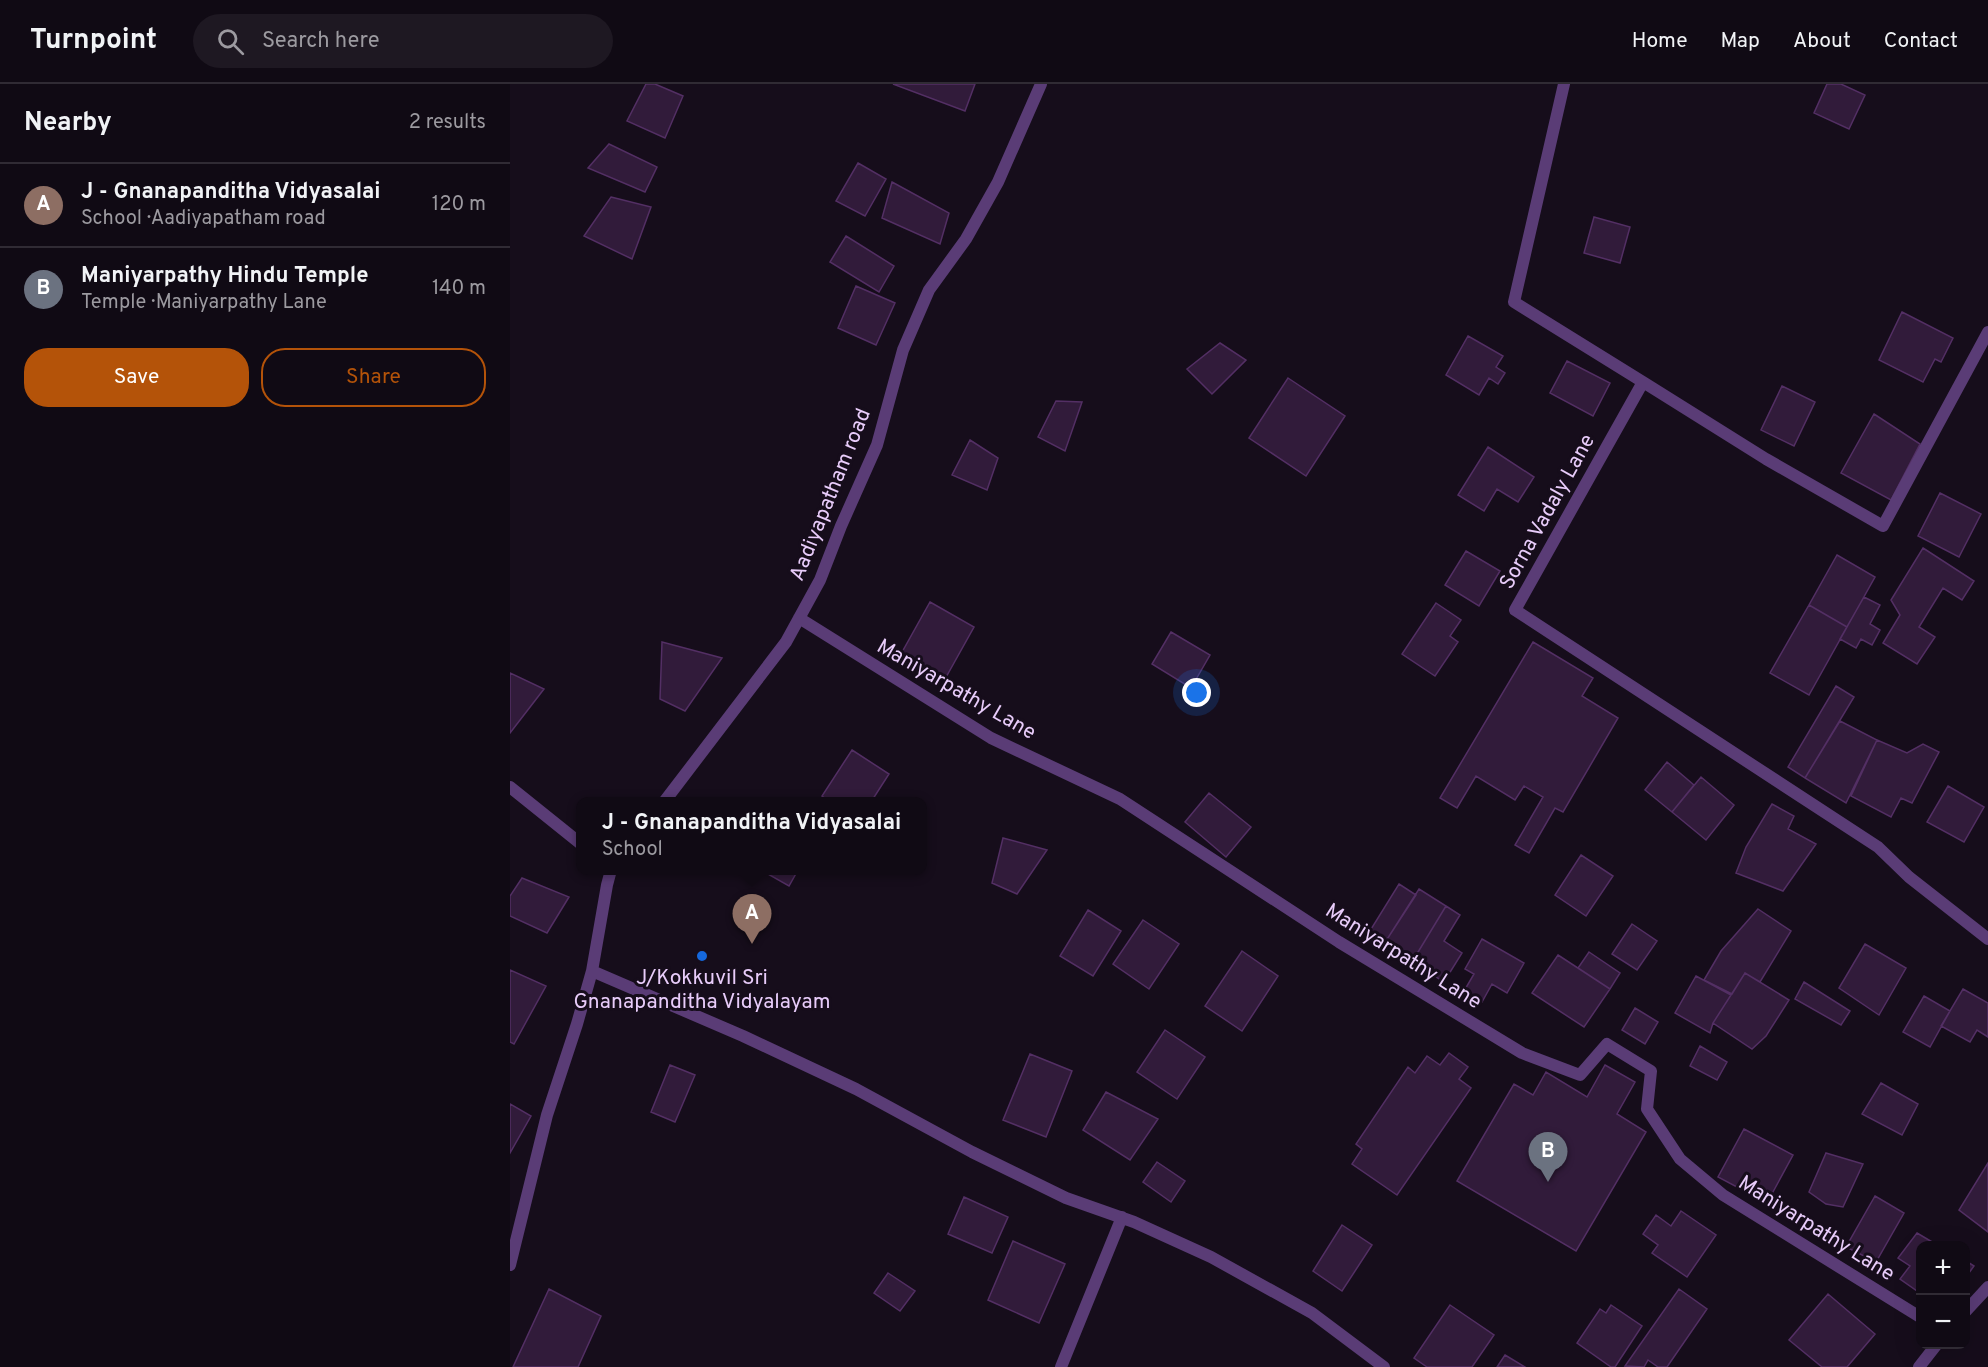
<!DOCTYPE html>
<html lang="en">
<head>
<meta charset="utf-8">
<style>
	body { margin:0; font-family:Overpass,sans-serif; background:#1e1822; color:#f1f3f6 }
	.controls { position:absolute; right:18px; bottom:18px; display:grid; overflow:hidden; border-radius:12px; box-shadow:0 6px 24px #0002 }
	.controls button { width:54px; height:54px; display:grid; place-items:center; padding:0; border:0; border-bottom:2px solid #302b34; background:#100a14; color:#f1f3f6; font:30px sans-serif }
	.you { position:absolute; left:687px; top:609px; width:21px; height:21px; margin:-15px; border:4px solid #fff; border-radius:50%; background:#1a73e8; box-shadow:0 0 0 9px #1a73e833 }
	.badge { display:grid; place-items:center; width:39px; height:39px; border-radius:50%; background:#b45309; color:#fff; font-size:20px; font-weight:700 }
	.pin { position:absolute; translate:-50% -50px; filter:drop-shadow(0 2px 3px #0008) }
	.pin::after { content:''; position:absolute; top:32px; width:21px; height:18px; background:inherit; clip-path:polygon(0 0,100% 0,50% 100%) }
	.popup { position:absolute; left:66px; top:713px; width:351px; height:78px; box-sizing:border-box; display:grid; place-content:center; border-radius:12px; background:#100a14; filter:drop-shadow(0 2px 4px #0005); font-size:20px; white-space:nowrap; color:#9c9aa0 }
	.popup b { font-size:22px; color:#f1f3f6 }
	.popup::after { content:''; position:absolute; left:50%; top:100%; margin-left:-12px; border:12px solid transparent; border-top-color:#100a14 }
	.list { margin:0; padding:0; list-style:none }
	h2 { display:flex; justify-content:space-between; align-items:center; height:78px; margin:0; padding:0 24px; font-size:26px }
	h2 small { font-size:20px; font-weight:400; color:#9c9aa0 }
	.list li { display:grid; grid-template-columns:39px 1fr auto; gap:18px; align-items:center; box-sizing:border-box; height:84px; padding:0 24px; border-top:2px solid #302b34 }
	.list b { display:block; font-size:22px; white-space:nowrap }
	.list p { margin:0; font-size:20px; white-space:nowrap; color:#9c9aa0 }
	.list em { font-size:20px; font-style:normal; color:#9c9aa0 }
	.actions { display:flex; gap:12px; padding:18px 24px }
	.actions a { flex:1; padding:14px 0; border:2px solid #b45309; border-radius:24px; text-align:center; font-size:21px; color:#b45309 }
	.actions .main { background:#b45309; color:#fff }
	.icon { flex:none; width:33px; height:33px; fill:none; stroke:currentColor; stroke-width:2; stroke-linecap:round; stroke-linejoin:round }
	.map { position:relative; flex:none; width:1478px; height:1283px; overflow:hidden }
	header { display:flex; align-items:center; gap:36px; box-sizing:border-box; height:84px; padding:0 30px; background:#100a14; border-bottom:2px solid #302b34 }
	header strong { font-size:28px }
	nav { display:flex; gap:33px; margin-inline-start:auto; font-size:21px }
	.search { width:420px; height:54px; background:#1e1822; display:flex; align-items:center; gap:15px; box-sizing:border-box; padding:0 21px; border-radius:33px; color:#9c9aa0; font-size:22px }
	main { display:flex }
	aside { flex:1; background:#100a14 }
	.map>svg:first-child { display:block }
	.building { fill:#311b3a; stroke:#532f64; stroke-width:1.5 }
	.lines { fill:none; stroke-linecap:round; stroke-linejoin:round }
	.minor { stroke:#5a3c76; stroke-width:12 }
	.poi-dot { fill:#1568dd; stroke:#160d1b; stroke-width:2 }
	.labels { text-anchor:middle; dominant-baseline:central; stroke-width:6; stroke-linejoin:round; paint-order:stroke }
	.street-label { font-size:21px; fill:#e8ccfa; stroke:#160d1b }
	.poi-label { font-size:21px; fill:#e8ccfa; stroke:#160d1b }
</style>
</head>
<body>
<header>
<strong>Turnpoint</strong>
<div class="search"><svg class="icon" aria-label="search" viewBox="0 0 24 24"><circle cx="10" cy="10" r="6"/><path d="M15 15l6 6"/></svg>Search here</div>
<nav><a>Home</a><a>Map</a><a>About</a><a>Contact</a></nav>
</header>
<main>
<aside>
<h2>Nearby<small>2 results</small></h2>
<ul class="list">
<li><span class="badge" style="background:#8d6e63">A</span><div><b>J - Gnanapanditha Vidyasalai</b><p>School · Aadiyapatham road</p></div><em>120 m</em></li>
<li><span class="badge" style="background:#6b7280">B</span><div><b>Maniyarpathy Hindu Temple</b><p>Temple · Maniyarpathy Lane</p></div><em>140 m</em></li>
</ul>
<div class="actions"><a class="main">Save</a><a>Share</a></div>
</aside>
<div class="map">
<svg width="1478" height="1283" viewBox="0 0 1478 1283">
	<rect width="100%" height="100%" fill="#160d1b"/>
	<path class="building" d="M 136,0 L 145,0 L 173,12 L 155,54 L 117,37 Z
		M 383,0 L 465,0 L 455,27 Z
		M 1317,0 L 1331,0 L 1355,11 L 1339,45 L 1304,29 Z
		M 99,60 L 147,83 L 135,108 L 78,84 Z
		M 348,79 L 376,95 L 355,132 L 326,117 Z
		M 382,98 L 439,129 L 430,160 L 372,134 Z
		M 101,113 L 141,123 L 122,175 L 74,152 Z
		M 1084,133 L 1120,143 L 1110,179 L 1074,169 Z
		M 336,152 L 384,182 L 369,208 L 320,178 Z
		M 346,202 L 385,219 L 366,261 L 328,244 Z
		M 1392,228 L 1443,254 L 1431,278 L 1425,275 L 1413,298 L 1369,276 Z
		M 958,252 L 993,272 L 986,283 L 995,289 L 988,300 L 979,294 L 969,311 L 936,291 Z
		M 710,259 L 736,276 L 702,310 L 677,285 Z
		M 1057,277 L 1100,299 L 1083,332 L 1040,309 Z
		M 778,294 L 835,332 L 796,392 L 739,354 Z
		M 1272,302 L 1305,318 L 1284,362 L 1251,346 Z
		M 546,317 L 572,318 L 555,367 L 528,353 Z
		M 1364,330 L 1410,360 L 1381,416 L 1331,389 Z
		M 460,356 L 488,374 L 477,406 L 442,391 Z
		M 978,363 L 1024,393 L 1008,418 L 987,405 L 974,427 L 948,411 Z
		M 1430,409 L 1471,430 L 1449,473 L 1408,452 Z
		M 1413,464 L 1464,497 L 1452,516 L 1433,504 L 1409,543 L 1425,553 L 1407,580 L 1373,559 L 1390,531 L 1381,516 Z
		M 956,467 L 990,487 L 969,522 L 935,501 Z
		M 1327,471 L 1365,493 L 1337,543 L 1299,521 Z
		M 1354,513 L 1370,521 L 1360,540 L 1370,546 L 1362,561 L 1351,555 L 1346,564 L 1330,555 Z
		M 420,518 L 464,543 L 435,595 L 391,570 Z
		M 926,519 L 951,536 L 940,552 L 948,558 L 925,592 L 892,570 Z
		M 1299,521 L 1337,543 L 1299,611 L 1260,589 Z
		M 661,548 L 700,571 L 681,604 L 642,580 Z
		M 152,558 L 212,574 L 175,627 L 150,615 Z
		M 1023,558 L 1083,594 L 1072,612 L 1108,634 L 1053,728 L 1045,724 L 1019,769 L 1005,761 L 1033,713 L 1014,702 L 1005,716 L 966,692 L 947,724 L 930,714 Z
		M 0,589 L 34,605 L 0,649 Z
		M 1326,602 L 1344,613 L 1295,694 L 1278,683 Z
		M 1330,637 L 1367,656 L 1336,719 L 1295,694 Z
		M 1367,656 L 1397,669 L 1413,660 L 1429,668 L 1402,719 L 1391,714 L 1381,733 L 1341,712 Z
		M 342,666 L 379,690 L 361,718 L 320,718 L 312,712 Z
		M 1157,678 L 1184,701 L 1162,728 L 1135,706 Z
		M 1191,693 L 1224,721 L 1196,756 L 1162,728 Z
		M 1438,702 L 1474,723 L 1454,758 L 1417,738 Z
		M 699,709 L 741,743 L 716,773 L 675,738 Z
		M 1262,720 L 1284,732 L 1278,745 L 1306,760 L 1273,807 L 1226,789 L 1236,763 Z
		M 493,754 L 537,766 L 507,810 L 482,799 Z
		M 1071,771 L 1103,792 L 1076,832 L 1045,811 Z
		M 251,786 L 288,786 L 279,802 Z
		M 12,794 L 59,813 L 37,849 L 0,832 L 0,812 Z
		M 889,800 L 906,811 L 874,860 L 858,850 Z
		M 909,805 L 936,822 L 902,878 L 874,860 Z
		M 936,822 L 950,831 L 934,857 L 952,869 L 934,898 L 902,878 Z
		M 1248,825 L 1281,847 L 1250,898 L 1235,889 L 1222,910 L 1194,896 L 1211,867 Z
		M 578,826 L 611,847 L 583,892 L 550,872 Z
		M 633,836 L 669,860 L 639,905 L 603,880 Z
		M 1122,840 L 1147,857 L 1127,886 L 1102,870 Z
		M 972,855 L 1014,879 L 997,909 L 982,900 L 972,918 L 954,907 L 964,890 L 955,885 Z
		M 1355,860 L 1396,884 L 1369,931 L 1329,904 Z
		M 732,867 L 768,892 L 732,947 L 695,922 Z
		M 1079,868 L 1110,889 L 1100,905 L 1068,884 Z
		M 1048,871 L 1100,905 L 1074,943 L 1022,909 Z
		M 0,886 L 36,902 L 4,960 L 0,958 Z
		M 1235,889 L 1279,916 L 1256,952 L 1242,965 L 1203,939 Z
		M 1186,892 L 1221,911 L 1203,939 L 1200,949 L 1165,929 Z
		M 1294,898 L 1340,927 L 1331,941 L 1285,915 Z
		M 1453,905 L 1478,919 L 1478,953 L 1467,946 L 1460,958 L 1431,942 Z
		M 1414,912 L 1440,927 L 1420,963 L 1393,948 Z
		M 1125,924 L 1148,938 L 1135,960 L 1112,946 Z
		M 655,946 L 695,973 L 667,1015 L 627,988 Z
		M 1190,962 L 1217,978 L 1207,996 L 1180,982 Z
		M 939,969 L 958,983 L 949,995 L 961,1004 L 887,1111 L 842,1080 L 852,1065 L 846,1060 L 898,983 L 905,989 L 917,972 L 930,981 Z
		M 520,970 L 562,987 L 536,1053 L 493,1036 Z
		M 160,981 L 185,991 L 165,1038 L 141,1028 Z
		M 1095,981 L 1125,998 L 1107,1030 L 1136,1048 L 1066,1167 L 947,1097 L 1004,1000 L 1023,1011 L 1036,988 L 1077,1013 Z
		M 1371,999 L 1408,1020 L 1392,1051 L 1352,1030 Z
		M 596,1008 L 648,1035 L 620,1076 L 573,1046 Z
		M 0,1020 L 21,1032 L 0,1069 Z
		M 1234,1045 L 1283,1071 L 1257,1119 L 1208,1093 Z
		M 1316,1069 L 1353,1080 L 1333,1123 L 1316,1120 L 1299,1108 Z
		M 647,1078 L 675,1097 L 661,1118 L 633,1098 Z
		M 1478,1079 L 1478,1148 L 1449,1126 Z
		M 1365,1112 L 1394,1129 L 1366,1178 L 1336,1163 Z
		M 454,1113 L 498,1133 L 482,1169 L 438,1150 Z
		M 1171,1127 L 1206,1151 L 1177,1193 L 1142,1169 L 1148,1161 L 1133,1150 L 1146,1131 L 1161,1142 Z
		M 832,1141 L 862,1161 L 832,1207 L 803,1187 Z
		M 1407,1149 L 1429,1162 L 1410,1162 L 1410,1209 L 1390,1195 L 1400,1182 L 1388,1174 Z
		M 503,1157 L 555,1180 L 529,1239 L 478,1216 Z
		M 1456,1177 L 1464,1182 L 1456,1193 Z
		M 378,1189 L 405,1207 L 390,1227 L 364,1209 Z
		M 39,1205 L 91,1232 L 68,1283 L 3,1283 Z
		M 1169,1205 L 1197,1225 L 1157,1283 L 1148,1283 L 1138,1276 L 1134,1283 L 1115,1282 Z
		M 1318,1210 L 1365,1250 L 1337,1283 L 1312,1283 L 1279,1256 Z
		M 940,1221 L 984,1251 L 962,1283 L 917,1283 L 904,1274 Z
		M 1101,1221 L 1132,1242 L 1105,1283 L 1101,1283 L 1067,1259 L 1090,1225 L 1096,1229 Z
		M 995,1271 L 1015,1283 L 987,1283 Z"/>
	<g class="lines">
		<path class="minor" d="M 1054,0 L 1004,218 L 1133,298 L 1005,526 L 1368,763 L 1399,793 L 1478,855
			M 1133,298 L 1256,375 L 1373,442 L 1478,248
			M 289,534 L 481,654 L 610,715 L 829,858 L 1012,969 L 1070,991 L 1097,960 L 1141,987 L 1137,1025 L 1170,1075 L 1213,1111 L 1410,1233
			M 0,703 L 71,760
			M 154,718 L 276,558 L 310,496 L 331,442 L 367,361 L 393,266 L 419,206 L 456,155 L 488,98 L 531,0
			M 82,887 L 233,952 L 346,1005 L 462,1068 L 556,1114 L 624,1138 L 701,1173 L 802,1229 L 874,1283
			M 0,1181 L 37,1031 L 67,940 L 82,887 L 97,801 L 101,786
			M 1456,1227 L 1478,1203
			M 551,1283 L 612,1133
			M 1409,1283 L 1427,1260"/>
	</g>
	<circle class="poi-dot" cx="192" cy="872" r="6"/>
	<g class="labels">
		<g class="street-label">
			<text transform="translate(321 411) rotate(-68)">Aadiyapatham road</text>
			<text transform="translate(1038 428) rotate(-61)">Sorna Vadaly Lane</text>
			<text transform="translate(446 606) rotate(30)">Maniyarpathy Lane</text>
			<text transform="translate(893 873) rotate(32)">Maniyarpathy Lane</text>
			<text transform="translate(1306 1145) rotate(32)">Maniyarpathy Lane</text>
		</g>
		<g class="poi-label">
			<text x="192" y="894">J/Kokkuvil Sri<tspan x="192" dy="24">Gnanapanditha Vidyalayam</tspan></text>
		</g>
	</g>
</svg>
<div class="controls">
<button>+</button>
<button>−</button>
</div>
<div class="you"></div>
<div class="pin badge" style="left:242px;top:860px;background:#8d6e63">A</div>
<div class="popup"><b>J - Gnanapanditha Vidyasalai</b>School</div>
<div class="pin badge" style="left:1038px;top:1098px;background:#6b7280">B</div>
</div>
</main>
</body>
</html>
